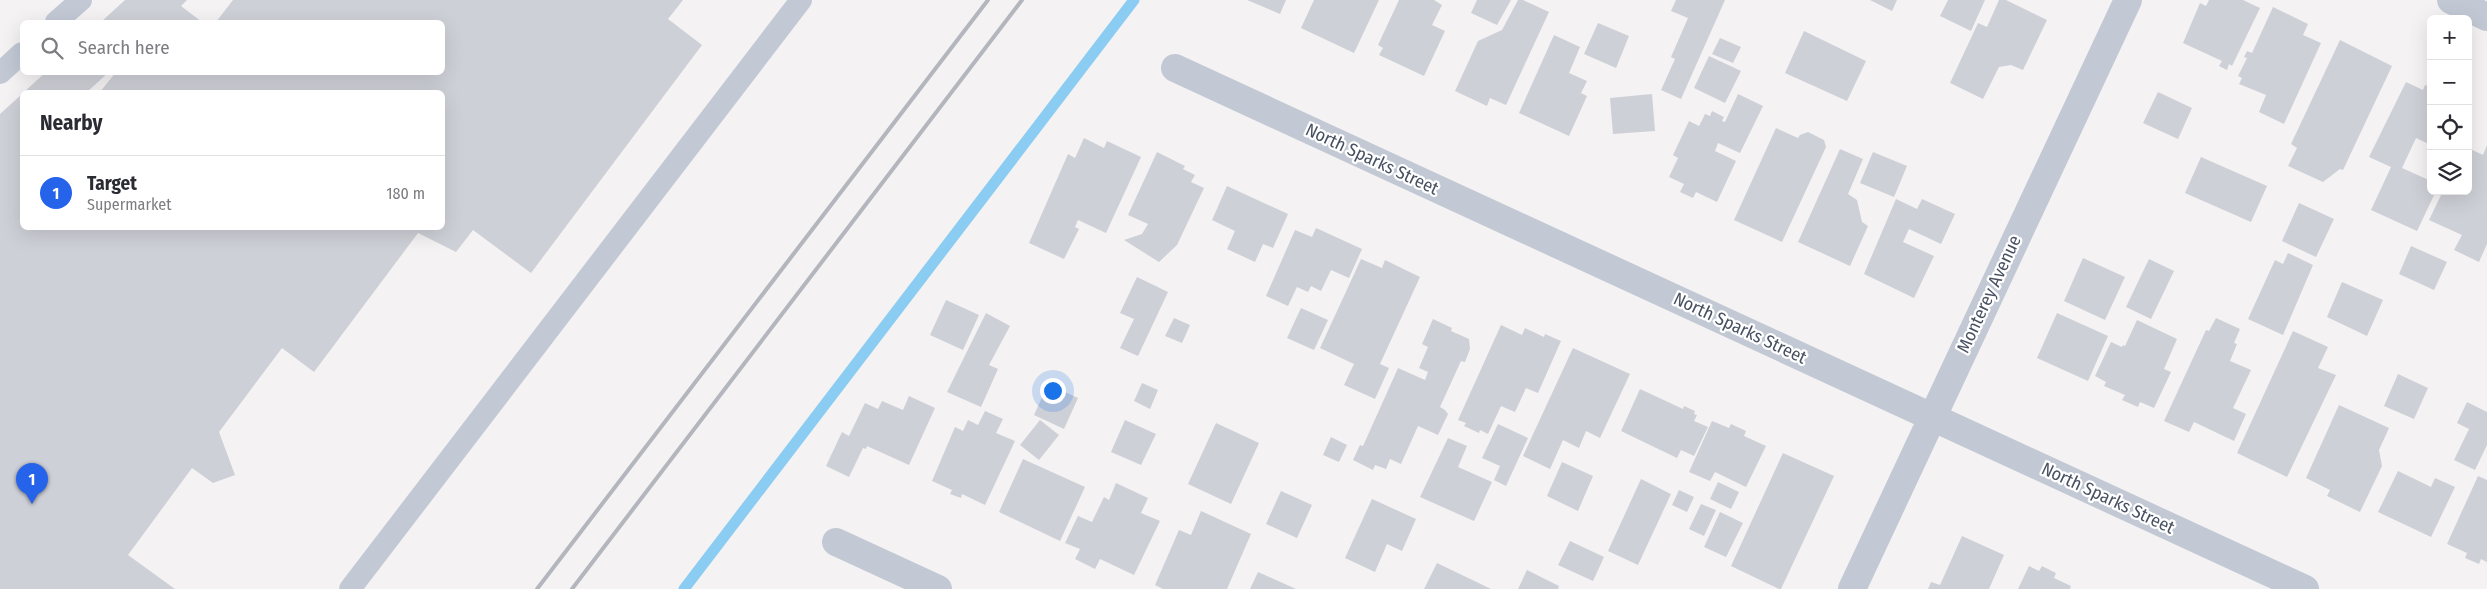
<!DOCTYPE html>
<html lang="en">
<head>
<meta charset="utf-8">
<style>
	body { margin:0; font-family:"Fira Sans Condensed",sans-serif; background:#f7f7f7; color:#2b2b33 }
	.controls { position:absolute; right:15px; top:15px; display:grid; overflow:hidden; border-radius:8px; box-shadow:0 5px 20px #0002 }
	.controls button { width:45px; height:45px; display:grid; place-items:center; padding:0; border:0; border-bottom:1px solid #e1e1e2; background:#fff; color:#2b2b33; font:25px sans-serif }
	.you { position:absolute; left:1052px; top:390px; width:18px; height:18px; margin:-12px; border:4px solid #fff; border-radius:50%; background:#1a73e8; box-shadow:0 0 0 8px #1a73e833 }
	.badge { display:grid; place-items:center; width:32px; height:32px; border-radius:50%; background:#2563eb; color:#fff; font-size:16px; font-weight:700 }
	.pin { position:absolute; translate:-50% -41px; filter:drop-shadow(0 1px 2px #0008) }
	.pin::after { content:''; position:absolute; top:26px; width:18px; height:15px; background:inherit; clip-path:polygon(0 0,100% 0,50% 100%) }
	.list { margin:0; padding:0; list-style:none }
	h2 { display:flex; justify-content:space-between; align-items:center; height:65px; margin:0; padding:0 20px; font-size:21px }
	h2 small { font-size:16px; font-weight:400; color:#7c7c81 }
	.list li { display:grid; grid-template-columns:32px 1fr auto; gap:15px; align-items:center; box-sizing:border-box; height:75px; padding:0 20px; border-top:1px solid #e1e1e2 }
	.list b { display:block; font-size:19px; white-space:nowrap }
	.list p { margin:0; font-size:16px; white-space:nowrap; color:#7c7c81 }
	.list em { font-size:16px; font-style:normal; color:#7c7c81 }
	.icon { flex:none; width:28px; height:28px; fill:none; stroke:currentColor; stroke-width:2; stroke-linecap:round; stroke-linejoin:round }
	.map { position:relative; flex:none; width:2487px; height:589px; overflow:hidden }
	.search { position:absolute; background:#fff; box-shadow:0 5px 20px #0002; left:20px; top:20px; width:425px; height:55px; display:flex; align-items:center; gap:12px; box-sizing:border-box; padding:0 18px; border-radius:8px; color:#7c7c81; font-size:19px }
	.panel { position:absolute; background:#fff; box-shadow:0 5px 20px #0002; left:20px; top:90px; width:425px; height:140px; border-radius:8px }
	.map>svg:first-child { display:block }
	.lines { fill:none; stroke-linecap:round; stroke-linejoin:round }
	.stream { stroke:#8accf2; stroke-width:11 }
	.building { fill:#ced0d7 }
	.lane { stroke:#c2c9d4; stroke-width:22 }
	.street { stroke:#c2c9d4; stroke-width:28 }
	.rail { stroke:#b4b6bd; stroke-width:4 }
	.labels { text-anchor:middle; dominant-baseline:central; stroke-width:4.5; stroke-linejoin:round; paint-order:stroke }
	.street-label { font-size:18px; fill:#485161; stroke:#fff }
</style>
</head>
<body>
<div class="map">
<svg width="2487" height="589" viewBox="0 0 2487 589">
	<rect width="100%" height="100%" fill="#f4f2f2"/>
	<g class="lines">
		<path class="stream" d="M 684,589 L 1134,0"/>
	</g>
	<path class="building" d="M 125,0 L 187,0 L 181,6 L 202,22 L 101,22 Z
		M 233,0 L 683,0 L 668,19 L 702,45 L 531,273 L 473,230 L 456,252 L 418,233 L 314,372 L 282,348 L 219,432 L 235,475 L 213,483 L 192,468 L 128,555 L 175,589 L 0,589 L 0,114 L 22,94 L 22,228 L 442,228 L 442,92 L 100,92 L 116,72 L 442,72 L 442,22 L 216,22 Z
		M 1247,0 L 1286,0 L 1280,14 Z
		M 1314,0 L 1379,0 L 1354,53 L 1301,28 Z
		M 1399,0 L 1434,0 L 1442,5 L 1432,25 L 1445,31 L 1424,76 L 1379,55 L 1383,48 L 1378,45 Z
		M 1477,0 L 1511,0 L 1497,25 L 1471,13 Z
		M 1518,0 L 1523,0 L 1549,12 L 1506,105 L 1490,98 L 1487,106 L 1455,91 L 1478,41 L 1502,30 Z
		M 1676,0 L 1725,0 L 1681,99 L 1661,90 L 1675,59 L 1671,57 L 1688,18 L 1671,11 Z
		M 1870,0 L 1897,0 L 1892,11 Z
		M 1948,0 L 1985,0 L 1971,31 L 1940,16 Z
		M 1999,0 L 2006,0 L 2047,20 L 2023,70 L 2011,65 L 1999,67 L 1983,99 L 1950,83 L 1978,23 L 1987,27 Z
		M 2209,0 L 2243,0 L 2260,8 L 2232,66 L 2229,64 L 2227,70 L 2219,66 L 2222,61 L 2183,43 L 2200,3 L 2206,6 Z
		M 2273,7 L 2308,24 L 2303,35 L 2321,43 L 2284,124 L 2259,112 L 2266,95 L 2239,84 L 2242,78 L 2238,76 L 2247,58 L 2244,57 L 2247,51 L 2252,53 Z
		M 1598,23 L 1629,36 L 1616,68 L 1584,54 Z
		M 1804,31 L 1866,61 L 1847,101 L 1785,73 Z
		M 1554,35 L 1580,47 L 1569,73 L 1587,81 L 1581,93 L 1587,96 L 1569,136 L 1519,113 Z
		M 1720,38 L 1741,47 L 1733,63 L 1712,54 Z
		M 2340,40 L 2392,66 L 2343,170 L 2340,169 L 2323,182 L 2288,166 L 2297,148 L 2291,144 Z
		M 1709,56 L 1741,71 L 1725,103 L 1694,88 Z
		M 46,72 L 109,72 L 87,92 L 24,92 Z
		M 2406,82 L 2423,90 L 2425,85 L 2431,87 L 2431,145 L 2416,138 L 2402,168 L 2431,181 L 2431,191 L 2436,191 L 2417,231 L 2371,210 L 2391,167 L 2369,157 Z
		M 2158,92 L 2192,108 L 2178,139 L 2143,123 Z
		M 1652,94 L 1655,131 L 1613,134 L 1610,98 Z
		M 1738,94 L 1763,106 L 1740,153 L 1718,143 L 1715,151 L 1736,161 L 1717,202 L 1696,192 L 1693,198 L 1680,192 L 1684,184 L 1669,177 L 1678,158 L 1673,155 L 1689,121 L 1699,126 L 1705,114 L 1710,116 L 1712,111 L 1724,117 L 1722,121 L 1725,122 Z
		M 1776,128 L 1798,138 L 1800,135 L 1808,132 L 1824,140 L 1826,147 L 1782,242 L 1734,220 Z
		M 1084,138 L 1104,148 L 1107,141 L 1141,157 L 1106,233 L 1078,220 L 1075,227 L 1079,229 L 1064,259 L 1029,243 L 1068,154 L 1075,158 Z
		M 2487,145 L 2487,244 L 2479,262 L 2454,250 L 2462,235 L 2429,220 L 2443,191 L 2468,191 L 2468,148 L 2483,155 Z
		M 1840,149 L 1863,159 L 1848,194 L 1857,200 L 1862,222 L 1868,226 L 1850,266 L 1798,242 Z
		M 1157,152 L 1185,166 L 1183,169 L 1195,175 L 1191,182 L 1204,188 L 1177,245 L 1159,262 L 1124,240 L 1142,234 L 1148,224 L 1128,215 Z
		M 1873,152 L 1907,166 L 1894,197 L 1860,183 Z
		M 2201,157 L 2267,186 L 2251,222 L 2185,193 Z
		M 1227,186 L 1288,214 L 1273,248 L 1263,244 L 1255,262 L 1227,249 L 1235,231 L 1212,220 Z
		M 1896,199 L 1917,209 L 1922,199 L 1955,214 L 1941,244 L 1909,229 L 1903,242 L 1934,256 L 1914,298 L 1864,274 Z
		M 2299,203 L 2334,219 L 2316,257 L 2282,241 Z
		M 1316,228 L 1362,249 L 1349,278 L 1331,270 L 1321,291 L 1311,286 L 1308,292 L 1297,287 L 1288,306 L 1266,296 L 1295,230 L 1312,237 Z
		M 2411,246 L 2447,262 L 2434,290 L 2399,274 Z
		M 2288,253 L 2313,265 L 2283,335 L 2248,319 L 2275,260 L 2283,264 Z
		M 2083,258 L 2125,277 L 2105,320 L 2064,301 Z
		M 1361,259 L 1382,268 L 1385,260 L 1420,277 L 1380,364 L 1389,368 L 1375,399 L 1344,385 L 1354,364 L 1320,348 Z
		M 2149,259 L 2174,271 L 2151,319 L 2126,307 Z
		M 1137,277 L 1168,292 L 1138,356 L 1120,348 L 1134,319 L 1120,313 Z
		M 2342,282 L 2383,300 L 2367,336 L 2327,317 Z
		M 946,300 L 979,315 L 963,350 L 930,335 Z
		M 1301,308 L 1328,320 L 1314,350 L 1287,338 Z
		M 986,313 L 1010,326 L 989,365 L 998,369 L 981,407 L 947,392 Z
		M 2057,313 L 2108,336 L 2088,381 L 2037,358 Z
		M 1174,318 L 1190,325 L 1182,343 L 1165,336 Z
		M 2216,318 L 2240,329 L 2234,343 L 2237,344 L 2230,361 L 2251,370 L 2233,408 L 2246,414 L 2234,441 L 2194,422 L 2189,432 L 2164,421 L 2206,330 L 2209,331 Z
		M 1433,319 L 1452,328 L 1451,331 L 1469,339 L 1470,349 L 1465,362 L 1461,361 L 1440,407 L 1445,410 L 1448,414 L 1438,435 L 1418,426 L 1401,464 L 1390,459 L 1386,469 L 1375,465 L 1373,470 L 1353,460 L 1360,445 L 1363,446 L 1398,368 L 1425,380 L 1428,372 L 1419,368 L 1428,347 L 1422,344 Z
		M 2137,320 L 2177,339 L 2164,369 L 2171,372 L 2154,408 L 2140,402 L 2138,407 L 2122,400 L 2125,395 L 2104,386 L 2106,382 L 2095,376 L 2111,342 L 2122,347 L 2123,345 L 2125,346 Z
		M 1501,325 L 1522,335 L 1525,328 L 1544,337 L 1545,334 L 1561,341 L 1538,393 L 1526,388 L 1515,412 L 1501,406 L 1488,434 L 1480,430 L 1479,433 L 1464,426 L 1466,423 L 1458,420 Z
		M 2293,331 L 2328,347 L 2318,368 L 2336,375 L 2287,477 L 2237,453 Z
		M 1573,348 L 1630,374 L 1600,438 L 1586,431 L 1579,448 L 1563,440 L 1550,469 L 1523,456 Z
		M 2398,374 L 2428,388 L 2414,419 L 2384,406 Z
		M 1142,383 L 1158,390 L 1150,409 L 1134,401 Z
		M 1048,384 L 1078,398 L 1064,429 L 1034,415 Z
		M 1640,389 L 1683,409 L 1684,406 L 1695,411 L 1694,414 L 1697,415 L 1694,421 L 1708,427 L 1694,456 L 1681,450 L 1677,458 L 1621,431 Z
		M 909,396 L 935,408 L 909,465 L 867,446 L 866,449 L 863,448 L 849,477 L 826,466 L 842,432 L 849,436 L 865,403 L 878,409 L 882,401 L 903,410 Z
		M 2467,402 L 2487,412 L 2487,445 L 2475,470 L 2454,460 L 2469,429 L 2457,423 Z
		M 2339,405 L 2389,428 L 2379,450 L 2382,466 L 2360,512 L 2327,496 L 2330,490 L 2306,478 Z
		M 985,411 L 1003,419 L 996,433 L 1015,441 L 985,505 L 962,494 L 961,498 L 950,494 L 952,490 L 932,481 L 955,427 L 963,431 L 968,420 L 978,425 Z
		M 1040,420 L 1059,435 L 1039,460 L 1020,445 Z
		M 1125,420 L 1156,434 L 1141,465 L 1111,452 Z
		M 1712,421 L 1729,428 L 1731,424 L 1746,431 L 1744,436 L 1766,446 L 1746,487 L 1715,472 L 1710,481 L 1689,472 Z
		M 1216,423 L 1259,443 L 1231,504 L 1188,484 Z
		M 1498,424 L 1528,438 L 1506,486 L 1494,480 L 1500,466 L 1482,458 Z
		M 1331,437 L 1347,445 L 1339,462 L 1323,455 Z
		M 1448,438 L 1467,446 L 1458,467 L 1492,482 L 1474,521 L 1420,497 Z
		M 1783,453 L 1834,476 L 1781,589 L 1779,589 L 1731,566 Z
		M 1023,459 L 1085,487 L 1060,541 L 999,512 Z
		M 1562,462 L 1593,476 L 1578,511 L 1547,496 Z
		M 2398,471 L 2431,487 L 2435,478 L 2455,487 L 2431,537 L 2378,512 Z
		M 2478,476 L 2487,480 L 2487,562 L 2481,559 L 2479,564 L 2465,558 L 2467,553 L 2447,544 Z
		M 1641,479 L 1671,494 L 1638,565 L 1608,551 Z
		M 1718,482 L 1739,492 L 1731,509 L 1710,499 Z
		M 1116,483 L 1148,498 L 1141,513 L 1160,521 L 1134,575 L 1100,559 L 1095,569 L 1075,559 L 1080,549 L 1065,543 L 1078,516 L 1092,522 L 1104,497 L 1109,500 Z
		M 1679,490 L 1694,497 L 1687,512 L 1672,505 Z
		M 1281,491 L 1312,505 L 1297,538 L 1266,524 Z
		M 1372,499 L 1416,519 L 1402,551 L 1387,544 L 1375,572 L 1345,558 Z
		M 1701,504 L 1716,510 L 1704,536 L 1689,529 Z
		M 1201,511 L 1251,534 L 1227,589 L 1163,589 L 1155,585 L 1179,530 L 1191,535 Z
		M 1720,512 L 1743,523 L 1726,557 L 1704,547 Z
		M 1962,536 L 2004,555 L 1989,589 L 1928,589 L 1931,582 L 1940,585 Z
		M 1570,541 L 1604,557 L 1593,581 L 1558,565 Z
		M 1437,563 L 1491,589 L 1424,589 Z
		M 2029,566 L 2039,571 L 2042,566 L 2056,573 L 2054,578 L 2071,586 L 2070,589 L 2018,589 Z
		M 1527,570 L 1559,586 L 1558,589 L 1518,589 Z
		M 1258,572 L 1296,589 L 1250,589 Z"/>
	<g class="lines">
		<path class="lane" d="M 56,22 L 81,0
			M 0,73 L 22,53
			M 350,589 L 801,0"/>
		<path class="street" d="M 2451,0 L 2487,17
			M 1175,68 L 2305,589
			M 836,542 L 938,589
			M 1852,589 L 2128,0"/>
		<path class="rail" d="M 537,589 L 988,0
			M 572,589 L 1022,0"/>
	</g>
	<g class="labels">
		<g class="street-label">
			<text transform="translate(1372 159) rotate(25)">North Sparks Street</text>
			<text transform="translate(1989 294) rotate(-65)">Monterey Avenue</text>
			<text transform="translate(1740 328) rotate(25)">North Sparks Street</text>
			<text transform="translate(2108 498) rotate(25)">North Sparks Street</text>
		</g>
	</g>
</svg>
<div class="controls">
<button>+</button>
<button>−</button>
<button><svg class="icon" aria-label="locate" viewBox="0 0 24 24"><circle cx="12" cy="12" r="6"/><path d="M12 2v4M12 18v4M2 12h4M18 12h4"/></svg></button>
<button><svg class="icon" aria-label="layers" viewBox="0 0 24 24"><path d="M12 4l9 5-9 5-9-5zM3 14l9 5 9-5"/></svg></button>
</div>
<div class="you"></div>
<div class="pin badge" style="left:32px;top:504px">1</div>
<div class="search"><svg class="icon" aria-label="search" viewBox="0 0 24 24"><circle cx="10" cy="10" r="6"/><path d="M15 15l6 6"/></svg>Search here</div>
<section class="panel">
<h2>Nearby<small></small></h2>
<ul class="list">
<li><span class="badge">1</span><div><b>Target</b><p>Supermarket</p></div><em>180 m</em></li>
</ul>
</section>
</div>
</body>
</html>
